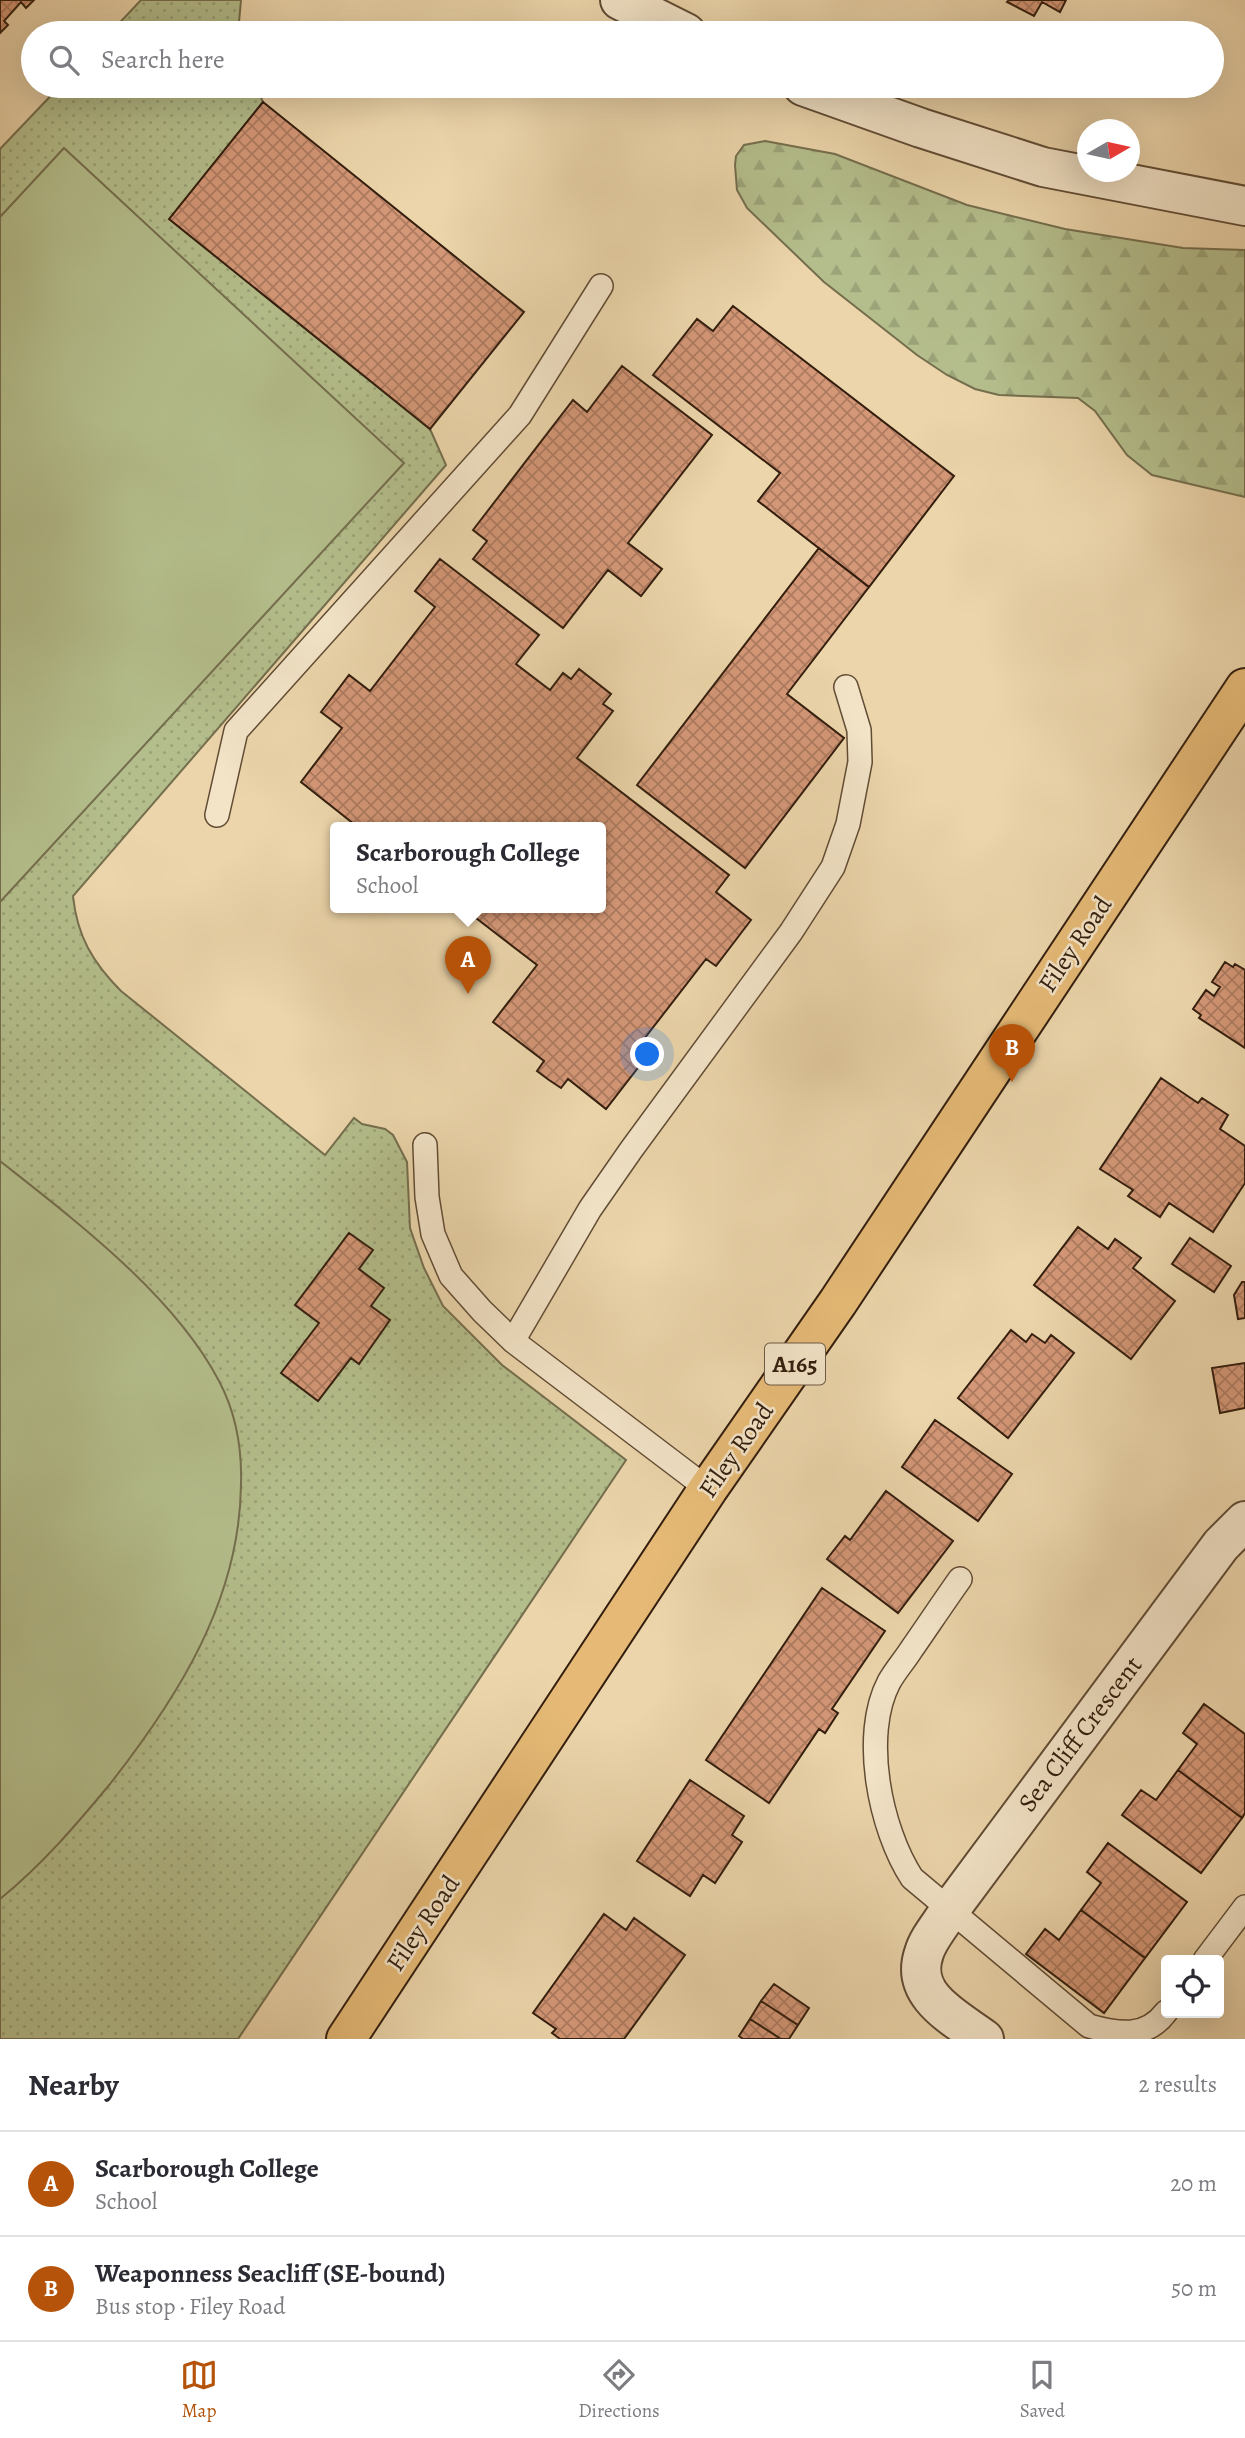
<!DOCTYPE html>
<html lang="en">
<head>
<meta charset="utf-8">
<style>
	body { margin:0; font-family:Alegreya,serif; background:#f7f7f7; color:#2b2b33 }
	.controls { position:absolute; right:21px; bottom:21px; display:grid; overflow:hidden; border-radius:7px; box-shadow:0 7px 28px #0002 }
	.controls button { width:63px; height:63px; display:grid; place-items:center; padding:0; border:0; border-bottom:2px solid #e1e1e2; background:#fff; color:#2b2b33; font:35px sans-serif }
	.compass { position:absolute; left:1077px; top:119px; width:63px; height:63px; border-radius:50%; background:#fff; box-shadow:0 7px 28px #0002; rotate:81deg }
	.you { position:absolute; left:648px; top:1055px; width:24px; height:24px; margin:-18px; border:5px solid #fff; border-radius:50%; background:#1a73e8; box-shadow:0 0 0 10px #1a73e833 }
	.badge { display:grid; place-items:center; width:46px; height:46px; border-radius:50%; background:#b45309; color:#fff; font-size:23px; font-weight:700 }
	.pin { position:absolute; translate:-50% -58px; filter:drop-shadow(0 2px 4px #0008) }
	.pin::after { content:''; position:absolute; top:37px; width:24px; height:21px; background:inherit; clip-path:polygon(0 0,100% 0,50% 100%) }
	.popup { position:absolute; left:330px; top:822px; width:276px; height:91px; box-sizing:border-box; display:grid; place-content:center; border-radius:7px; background:#fff; filter:drop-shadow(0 2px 5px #0005); font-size:23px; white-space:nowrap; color:#7c7c81 }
	.popup b { font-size:26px; color:#2b2b33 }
	.popup::after { content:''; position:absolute; left:50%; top:100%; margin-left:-14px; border:14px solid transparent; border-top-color:#fff }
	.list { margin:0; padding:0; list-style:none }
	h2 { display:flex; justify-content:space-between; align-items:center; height:91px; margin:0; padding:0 28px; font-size:30px }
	h2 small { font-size:23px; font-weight:400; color:#7c7c81 }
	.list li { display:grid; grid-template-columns:46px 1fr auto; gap:21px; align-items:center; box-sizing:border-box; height:105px; padding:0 28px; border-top:2px solid #e1e1e2 }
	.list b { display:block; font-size:26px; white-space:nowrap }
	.list p { margin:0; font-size:23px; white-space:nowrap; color:#7c7c81 }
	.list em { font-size:23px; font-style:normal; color:#7c7c81 }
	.icon { flex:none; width:38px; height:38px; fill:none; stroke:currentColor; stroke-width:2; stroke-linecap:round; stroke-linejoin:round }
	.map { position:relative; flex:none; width:1245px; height:2039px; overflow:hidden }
	.search { position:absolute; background:#fff; box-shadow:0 7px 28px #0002; left:21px; right:21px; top:21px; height:77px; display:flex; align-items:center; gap:18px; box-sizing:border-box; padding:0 24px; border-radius:38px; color:#7c7c81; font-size:26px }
	.sheet { height:301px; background:#fff }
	nav { display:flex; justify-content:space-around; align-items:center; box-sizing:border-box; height:98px; border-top:2px solid #e1e1e2; background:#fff; font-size:19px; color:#7c7c81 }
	nav a { display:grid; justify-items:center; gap:4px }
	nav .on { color:#b45309 }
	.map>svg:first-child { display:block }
	.grass { fill:url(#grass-dots); stroke:#746e4d; stroke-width:2 }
	.forest { fill:url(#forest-firs); stroke:#746e4d; stroke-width:2 }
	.pitch { fill:#b4be8c; stroke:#746e4d; stroke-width:2 }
	.building { fill:url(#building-cross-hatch); stroke:#331e0e; stroke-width:2 }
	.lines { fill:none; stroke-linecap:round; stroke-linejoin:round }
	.lane-casing { stroke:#614c35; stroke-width:26 }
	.street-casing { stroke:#614c35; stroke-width:42 }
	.highway-casing { stroke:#331e0e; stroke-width:42 }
	.lane { stroke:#f3e4c8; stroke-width:23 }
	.street { stroke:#f3e4c8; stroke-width:38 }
	.highway { stroke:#e6ba76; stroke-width:38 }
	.labels { text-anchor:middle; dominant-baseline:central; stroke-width:5; stroke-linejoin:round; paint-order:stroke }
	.shield { fill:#f3e4c8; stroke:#6d5946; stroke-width:2 }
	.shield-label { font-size:24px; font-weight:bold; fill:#331e0e }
	.street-label { font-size:26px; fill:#331e0e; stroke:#f3e4c8 }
</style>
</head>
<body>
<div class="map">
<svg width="1245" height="2039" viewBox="0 0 1245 2039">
	<defs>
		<pattern id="grass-dots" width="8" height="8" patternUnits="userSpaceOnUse" patternTransform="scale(1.75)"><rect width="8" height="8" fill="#b4be8c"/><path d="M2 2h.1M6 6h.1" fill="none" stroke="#9ba378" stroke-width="1.8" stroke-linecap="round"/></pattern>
		<pattern id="forest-firs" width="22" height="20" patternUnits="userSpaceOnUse" patternTransform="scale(1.75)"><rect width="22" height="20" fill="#b4be8c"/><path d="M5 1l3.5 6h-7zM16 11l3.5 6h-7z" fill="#9ba378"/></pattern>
		<pattern id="building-cross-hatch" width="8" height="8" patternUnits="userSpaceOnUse" patternTransform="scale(1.75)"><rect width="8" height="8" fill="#d49777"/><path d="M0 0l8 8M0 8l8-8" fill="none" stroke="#ad7b60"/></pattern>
	</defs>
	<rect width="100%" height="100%" fill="#ecd5ab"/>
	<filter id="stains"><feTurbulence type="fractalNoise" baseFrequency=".00286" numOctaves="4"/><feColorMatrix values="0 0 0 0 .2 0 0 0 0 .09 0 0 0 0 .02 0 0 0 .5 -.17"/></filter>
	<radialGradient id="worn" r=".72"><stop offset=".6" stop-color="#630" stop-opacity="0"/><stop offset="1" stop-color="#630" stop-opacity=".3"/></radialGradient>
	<path class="grass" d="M 141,0 L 241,0 L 238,33 L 110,33 Z
		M 60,86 L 256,86 L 263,102 L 170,219 L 430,429 L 446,465 L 73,896 C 77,936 93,963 121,991 L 325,1155 L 354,1118 L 362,1124 L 385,1129 L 393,1135 L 407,1162 L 410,1228 L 424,1268 L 443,1306 L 502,1365 L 626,1460 L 238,2039 L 0,2039 L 0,149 Z"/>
	<path class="forest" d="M 765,141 L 835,154 L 967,205 L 1065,229 L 1183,248 L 1245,250 L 1245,497 L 1152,475 L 1127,455 L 1095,411 L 1078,398 L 999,395 L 975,389 L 947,375 L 917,355 L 824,282 L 747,208 L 737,190 L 735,165 L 736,156 L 744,145 Z"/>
	<path class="pitch" d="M 64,148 L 404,463 L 0,902 L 0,217 Z
		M 0,1161 C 76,1221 174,1295 219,1381 C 236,1413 242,1449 241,1484 C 240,1599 179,1696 110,1784 C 76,1825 42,1865 0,1899 Z"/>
	<path class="building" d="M 0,0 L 34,0 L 26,8 L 21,2 L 4,21 L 8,25 L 0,33 Z
		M 1009,0 L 1066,0 L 1060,12 L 1042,2 L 1034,16 L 1007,2 Z
		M 263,102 L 524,312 L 430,429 L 169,219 Z
		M 733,306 L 954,476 L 869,587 L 758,501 L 780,473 L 653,375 L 697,319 L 713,331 Z
		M 622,366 L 712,435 L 628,543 L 662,569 L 641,596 L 608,570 L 563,628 L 473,559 L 487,541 L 473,530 L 573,400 L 587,412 Z
		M 819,548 L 869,587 L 787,694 L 844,738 L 745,868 L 637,785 Z
		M 440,559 L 539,635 L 516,664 L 550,690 L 563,673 L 571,679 L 579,669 L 611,694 L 603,704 L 613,711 L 577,758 L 729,875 L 716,892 L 751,920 L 716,966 L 706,959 L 634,1052 L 644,1060 L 606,1109 L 568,1079 L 561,1088 L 549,1080 L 537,1071 L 544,1061 L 493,1022 L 537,965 L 463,908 L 601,908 L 601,828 L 359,828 L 301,782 L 342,728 L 321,712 L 349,675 L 370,691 L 435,607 L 415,591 Z
		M 1225,962 L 1233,967 L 1235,964 L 1245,970 L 1245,1048 L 1199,1018 L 1201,1015 L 1193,1009 L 1206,990 L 1214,996 L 1220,987 L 1212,982 Z
		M 1161,1078 L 1198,1103 L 1202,1098 L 1228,1115 L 1220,1129 L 1245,1146 L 1245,1183 L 1213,1232 L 1169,1203 L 1160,1217 L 1128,1196 L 1133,1190 L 1100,1169 Z
		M 1078,1227 L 1108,1249 L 1115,1239 L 1141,1258 L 1133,1268 L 1175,1301 L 1131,1359 L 1034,1285 Z
		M 349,1233 L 373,1250 L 359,1269 L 384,1288 L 371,1306 L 390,1320 L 359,1364 L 351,1358 L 318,1401 L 281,1373 L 319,1323 L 295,1305 Z
		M 1190,1238 L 1231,1266 L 1214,1292 L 1172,1264 Z
		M 1242,1282 L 1245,1282 L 1245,1318 L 1238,1319 L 1234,1295 Z
		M 1011,1330 L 1026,1342 L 1032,1334 L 1045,1343 L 1051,1335 L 1074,1353 L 1008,1438 L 958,1398 Z
		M 1245,1363 L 1245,1408 L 1220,1413 L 1212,1368 Z
		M 935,1420 L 1012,1474 L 978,1521 L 902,1467 Z
		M 886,1491 L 953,1541 L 898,1613 L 827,1559 L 845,1536 L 850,1540 Z
		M 822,1588 L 885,1631 L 832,1709 L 838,1713 L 825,1733 L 819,1729 L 769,1803 L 706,1760 Z
		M 1204,1704 L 1245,1734 L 1245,1813 L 1242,1818 L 1178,1770 L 1197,1744 L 1183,1733 Z
		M 1178,1770 L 1242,1818 L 1201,1873 L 1122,1815 L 1141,1790 L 1156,1800 Z
		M 690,1780 L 744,1816 L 732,1835 L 742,1842 L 715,1883 L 703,1875 L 690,1896 L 637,1861 Z
		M 1108,1843 L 1187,1902 L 1145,1958 L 1081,1910 L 1101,1883 L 1087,1872 Z
		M 1081,1910 L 1145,1958 L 1104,2013 L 1026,1954 L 1045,1929 L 1059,1940 Z
		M 604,1914 L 626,1930 L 634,1918 L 685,1955 L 624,2039 L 560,2039 L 552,2033 L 556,2029 L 533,2013 Z
		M 774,1984 L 809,2008 L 798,2025 L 761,2001 Z
		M 761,2001 L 798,2025 L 789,2039 L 781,2039 L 750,2019 Z
		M 750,2019 L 781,2039 L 743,2039 L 739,2036 Z"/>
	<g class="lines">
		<g class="lane-casing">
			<path id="lane" d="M 217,815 L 236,731 L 520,415 L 601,286
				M 425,1145 L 427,1197 L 433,1234 L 451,1276 L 482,1311 L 513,1341 L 708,1489
				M 513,1341 L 590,1209 L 631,1150 L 791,932 L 833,867 L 848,824 L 860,762 L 859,730 L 846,687
				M 960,1579 C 943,1603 927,1627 911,1650 C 904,1661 895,1671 889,1682 C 861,1735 880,1829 912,1878 L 1089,2026 C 1118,2034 1146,2039 1166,2012
				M 1205,1960 L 1245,1907"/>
		</g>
		<g class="street-casing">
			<path id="street" d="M 620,0 L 686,33
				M 803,86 L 921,128 L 1043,167 L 1245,206
				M 984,2039 C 956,2018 909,1996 924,1953 C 928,1939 941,1924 949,1911 L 1221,1545 L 1245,1521"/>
		</g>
		<g class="highway-casing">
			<path id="highway" d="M 346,2039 L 708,1489 L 838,1302 L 1245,688"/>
		</g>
		<use href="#lane" class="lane"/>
		<use href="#street" class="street"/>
		<use href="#highway" class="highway"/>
	</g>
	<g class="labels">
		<rect class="shield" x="765" y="1343.5" width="60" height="41" rx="5"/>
		<g class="shield-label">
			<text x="795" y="1364">A165</text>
		</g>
		<g class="street-label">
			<text transform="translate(1075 944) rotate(-56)">Filey Road</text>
			<text transform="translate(736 1450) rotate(-55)">Filey Road</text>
			<text transform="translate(1080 1734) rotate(-53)">Sea Cliff Crescent</text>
			<text transform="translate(423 1923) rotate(-56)">Filey Road</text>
		</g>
	</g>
	<rect width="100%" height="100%" filter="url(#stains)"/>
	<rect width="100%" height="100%" fill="url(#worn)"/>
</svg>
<div class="controls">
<button><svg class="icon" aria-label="locate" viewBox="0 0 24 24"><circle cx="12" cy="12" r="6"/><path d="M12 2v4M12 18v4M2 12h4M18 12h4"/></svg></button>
</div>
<svg class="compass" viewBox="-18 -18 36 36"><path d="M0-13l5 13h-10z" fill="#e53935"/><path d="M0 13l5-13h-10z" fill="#7c7c81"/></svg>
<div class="you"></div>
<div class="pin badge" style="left:468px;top:994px">A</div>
<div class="popup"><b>Scarborough College</b>School</div>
<div class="pin badge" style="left:1012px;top:1082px">B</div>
<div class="search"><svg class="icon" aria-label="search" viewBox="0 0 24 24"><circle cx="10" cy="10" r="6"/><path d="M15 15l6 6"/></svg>Search here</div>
</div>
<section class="sheet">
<h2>Nearby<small>2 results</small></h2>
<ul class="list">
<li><span class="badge">A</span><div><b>Scarborough College</b><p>School</p></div><em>20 m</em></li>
<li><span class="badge">B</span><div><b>Weaponness Seacliff (SE-bound)</b><p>Bus stop · Filey Road</p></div><em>50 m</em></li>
</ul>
</section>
<nav>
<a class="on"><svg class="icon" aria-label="map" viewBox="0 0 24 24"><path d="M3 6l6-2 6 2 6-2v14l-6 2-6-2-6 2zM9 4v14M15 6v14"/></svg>Map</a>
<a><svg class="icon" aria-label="directions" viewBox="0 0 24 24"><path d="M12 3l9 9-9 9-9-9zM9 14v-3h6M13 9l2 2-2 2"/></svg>Directions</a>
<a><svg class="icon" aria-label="saved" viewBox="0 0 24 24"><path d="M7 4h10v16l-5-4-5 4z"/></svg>Saved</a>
</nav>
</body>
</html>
